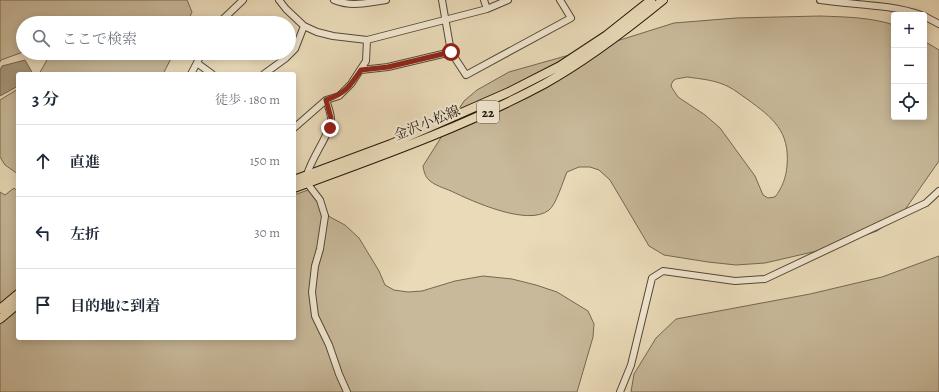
<!DOCTYPE html>
<html lang="ja">
<head>
<meta charset="utf-8">
<style>
	body { margin:0; font-family:Alegreya,"Noto Serif JP",serif; background:#f6f6f7; color:#1f2937 }
	.controls { position:absolute; right:12px; top:12px; display:grid; overflow:hidden; border-radius:4px; box-shadow:0 2px 10px #0003 }
	.controls button { width:36px; height:36px; display:grid; place-items:center; padding:0; border:0; border-bottom:1px solid #e0e1e3; background:#fff; color:#1f2937; font:20px sans-serif }
	.stop { position:absolute; width:12px; height:12px; margin:-9px; border:3px solid #8f2418; border-radius:50%; background:#fff }
	.stop.end { background:#8f2418; border-color:#fff; box-shadow:0 1px 4px #0008 }
	.list { margin:0; padding:0; list-style:none }
	h2 { display:flex; justify-content:space-between; align-items:center; height:52px; margin:0; padding:0 16px; font-size:17px }
	h2 small { font-size:13px; font-weight:400; color:#747a83 }
	.list li { display:grid; grid-template-columns:26px 1fr auto; gap:12px; align-items:center; box-sizing:border-box; height:72px; padding:0 16px; border-top:1px solid #e0e1e3 }
	.list b { display:block; font-size:15px; white-space:nowrap }
	.list em { font-size:13px; font-style:normal; color:#747a83 }
	.icon { flex:none; width:22px; height:22px; fill:none; stroke:currentColor; stroke-width:2; stroke-linecap:round; stroke-linejoin:round }
	.map { position:relative; flex:none; width:939px; height:392px; overflow:hidden }
	.search { position:absolute; background:#fff; box-shadow:0 2px 10px #0003; left:16px; top:16px; width:280px; height:44px; display:flex; align-items:center; gap:10px; box-sizing:border-box; padding:0 14px; border-radius:22px; color:#747a83; font-size:15px }
	.panel { position:absolute; background:#fff; box-shadow:0 2px 10px #0003; left:16px; top:72px; width:280px; height:268px; border-radius:4px }
	.map>svg:first-child { display:block }
	.green { fill:#c8b99a; stroke:#746852; fill-rule:evenodd }
	.water { fill:#a6987c; stroke:#71644e }
	.lines { fill:none; stroke-linecap:round; stroke-linejoin:round }
	.minor-casing { stroke:#534835; stroke-width:8 }
	.major-casing { stroke:#211709; stroke-width:10 }
	.minor { stroke:#f1e7d1; stroke-width:6 }
	.major { stroke:#eadab8; stroke-width:8 }
	.route { stroke:#8f2418; stroke-width:5 }
	.labels { text-anchor:middle; dominant-baseline:central; stroke-width:4; stroke-linejoin:round; paint-order:stroke }
	.shield { fill:#f1e7d1; stroke:#5f5545; stroke-width:1 }
	.shield-label { font-size:13px; font-weight:bold; fill:#211709 }
	.street-label { font-size:14px; fill:#211709; stroke:#f1e7d1 }
</style>
</head>
<body>
<div class="map">
<svg width="939" height="392" viewBox="0 0 939 392">
	<rect width="100%" height="100%" fill="#eadab8"/>
	<filter id="stains"><feTurbulence type="fractalNoise" baseFrequency=".005" numOctaves="4"/><feColorMatrix values="0 0 0 0 .2 0 0 0 0 .09 0 0 0 0 .02 0 0 0 .5 -.17"/></filter>
	<radialGradient id="worn" r=".72"><stop offset=".6" stop-color="#630" stop-opacity="0"/><stop offset="1" stop-color="#630" stop-opacity=".3"/></radialGradient>
	<path class="green" d="M 0,0 L 187,0 L 192,12 L 187,23 L 23,23 L 23,52 L 1,60 L 0,62 Z
		M 820,16 C 845,17 870,17 894,25 L 894,117 L 924,117 L 924,41 L 939,50 L 939,161 L 902,214 L 877,231 L 860,237 L 817,251 L 765,263 L 736,265 L 708,262 L 664,255 L 649,246 L 610,180 L 599,170 L 590,167 L 579,167 L 567,172 C 563,181 556,205 549,210 C 528,227 472,201 451,191 C 444,188 434,185 429,180 C 425,176 424,172 423,166 L 464,101 L 477,90 L 509,72 L 601,46 L 674,23 L 736,18 ZM 687,77 C 701,79 716,80 729,87 C 735,90 741,95 747,99 C 773,118 790,131 787,166 C 786,178 782,188 775,197 L 768,198 L 763,195 L 755,176 L 720,128 L 705,115 L 678,97 L 672,88 L 671,85 L 673,81 L 676,79 Z
		M 51,53 L 174,53 L 163,74 L 39,74 Z
		M 18,89 L 18,174 L 5,165 L 0,157 L 0,100 Z
		M 14,188 L 18,192 L 18,338 L 294,338 L 294,195 L 308,190 L 330,217 L 345,225 L 359,238 L 379,271 L 385,285 L 394,290 L 408,292 L 422,291 L 455,281 L 483,276 L 512,279 L 536,285 L 557,292 L 588,311 L 594,324 L 593,337 L 577,392 L 0,392 L 0,192 L 5,195 Z
		M 939,256 L 939,392 L 631,392 L 634,374 L 656,338 L 676,319 L 810,294 L 882,277 Z"/>
	<path class="water" d="M 25,60 L 33,74 L 18,74 L 18,86 L 0,96 L 0,70 L 2,66 Z"/>
	<g class="lines">
		<g class="minor-casing">
			<path id="minor" d="M 279,0 L 286,9 L 304,26 L 317,32 L 333,36 L 367,40 L 487,9 L 508,0
				M 334,0 C 350,7 369,3 386,0
				M 442,0 L 451,52 L 466,75 L 571,18 L 560,0
				M 484,0 L 487,9
				M 820,0 C 854,5 889,4 921,15
				M 924,16 L 939,24
				M 219,23 L 243,0
				M 197,63 L 212,74
				M 361,70 L 388,67 L 451,52
				M 191,74 L 202,53
				M 264,74 L 286,58 L 295,49 L 304,26
				M 294,128 L 326,100 L 339,96 L 351,84 L 366,61 L 367,40
				M 307,175 C 311,158 331,133 331,119 C 331,113 328,106 326,100
				M 307,183 L 320,200 L 325,216 L 320,249 L 315,266 L 312,292 L 315,316 L 329,345 L 339,374 L 347,392
				M 620,392 L 631,365 L 652,278 L 663,271 L 735,281 L 765,279 L 926,203 L 939,191"/>
		</g>
		<g class="major-casing">
			<path id="major" d="M 294,180 L 391,144 L 509,92 L 560,66 L 607,35 L 651,0
				M 294,188 C 378,157 464,127 544,84 C 586,61 625,31 663,0
				M 0,309 L 18,294
				M 0,319 L 18,304"/>
		</g>
		<use href="#minor" class="minor"/>
		<use href="#major" class="major"/>
	</g>
	<g class="lines">
		<path class="route" d="M 330,128 L 331,118 L 326,100 C 345,94 350,86 361,70 L 388,67 L 451,52"/>
	</g>
	<g class="labels">
		<rect class="shield" x="477" y="101" width="22" height="22" rx="3"/>
		<g class="shield-label">
			<text x="488" y="112">22</text>
		</g>
		<g class="street-label">
			<text transform="translate(427 123) rotate(-22)">金沢小松線</text>
		</g>
	</g>
	<rect width="100%" height="100%" filter="url(#stains)"/>
	<rect width="100%" height="100%" fill="url(#worn)"/>
</svg>
<div class="controls">
<button>+</button>
<button>−</button>
<button><svg class="icon" aria-label="locate" viewBox="0 0 24 24"><circle cx="12" cy="12" r="6"/><path d="M12 2v4M12 18v4M2 12h4M18 12h4"/></svg></button>
</div>
<div class="stop" style="left:451px;top:52px"></div>
<div class="stop end" style="left:330px;top:128px"></div>
<div class="search"><svg class="icon" aria-label="search" viewBox="0 0 24 24"><circle cx="10" cy="10" r="6"/><path d="M15 15l6 6"/></svg>ここで検索</div>
<section class="panel">
<h2>3 分<small>徒歩 · 180 m</small></h2>
<ul class="list">
<li><svg class="icon" aria-label="ahead" viewBox="0 0 24 24"><path d="M12 20V5M6 11l6-6 6 6"/></svg><div><b>直進</b></div><em>150 m</em></li>
<li><svg class="icon" aria-label="left" viewBox="0 0 24 24"><path d="M17 20v-9H6M10 6l-5 5 5 5"/></svg><div><b>左折</b></div><em>30 m</em></li>
<li><svg class="icon" aria-label="arrive" viewBox="0 0 24 24"><path d="M6 21V4h12l-3 4 3 4H6"/></svg><div><b>目的地に到着</b></div></li>
</ul>
</section>
</div>
</body>
</html>
